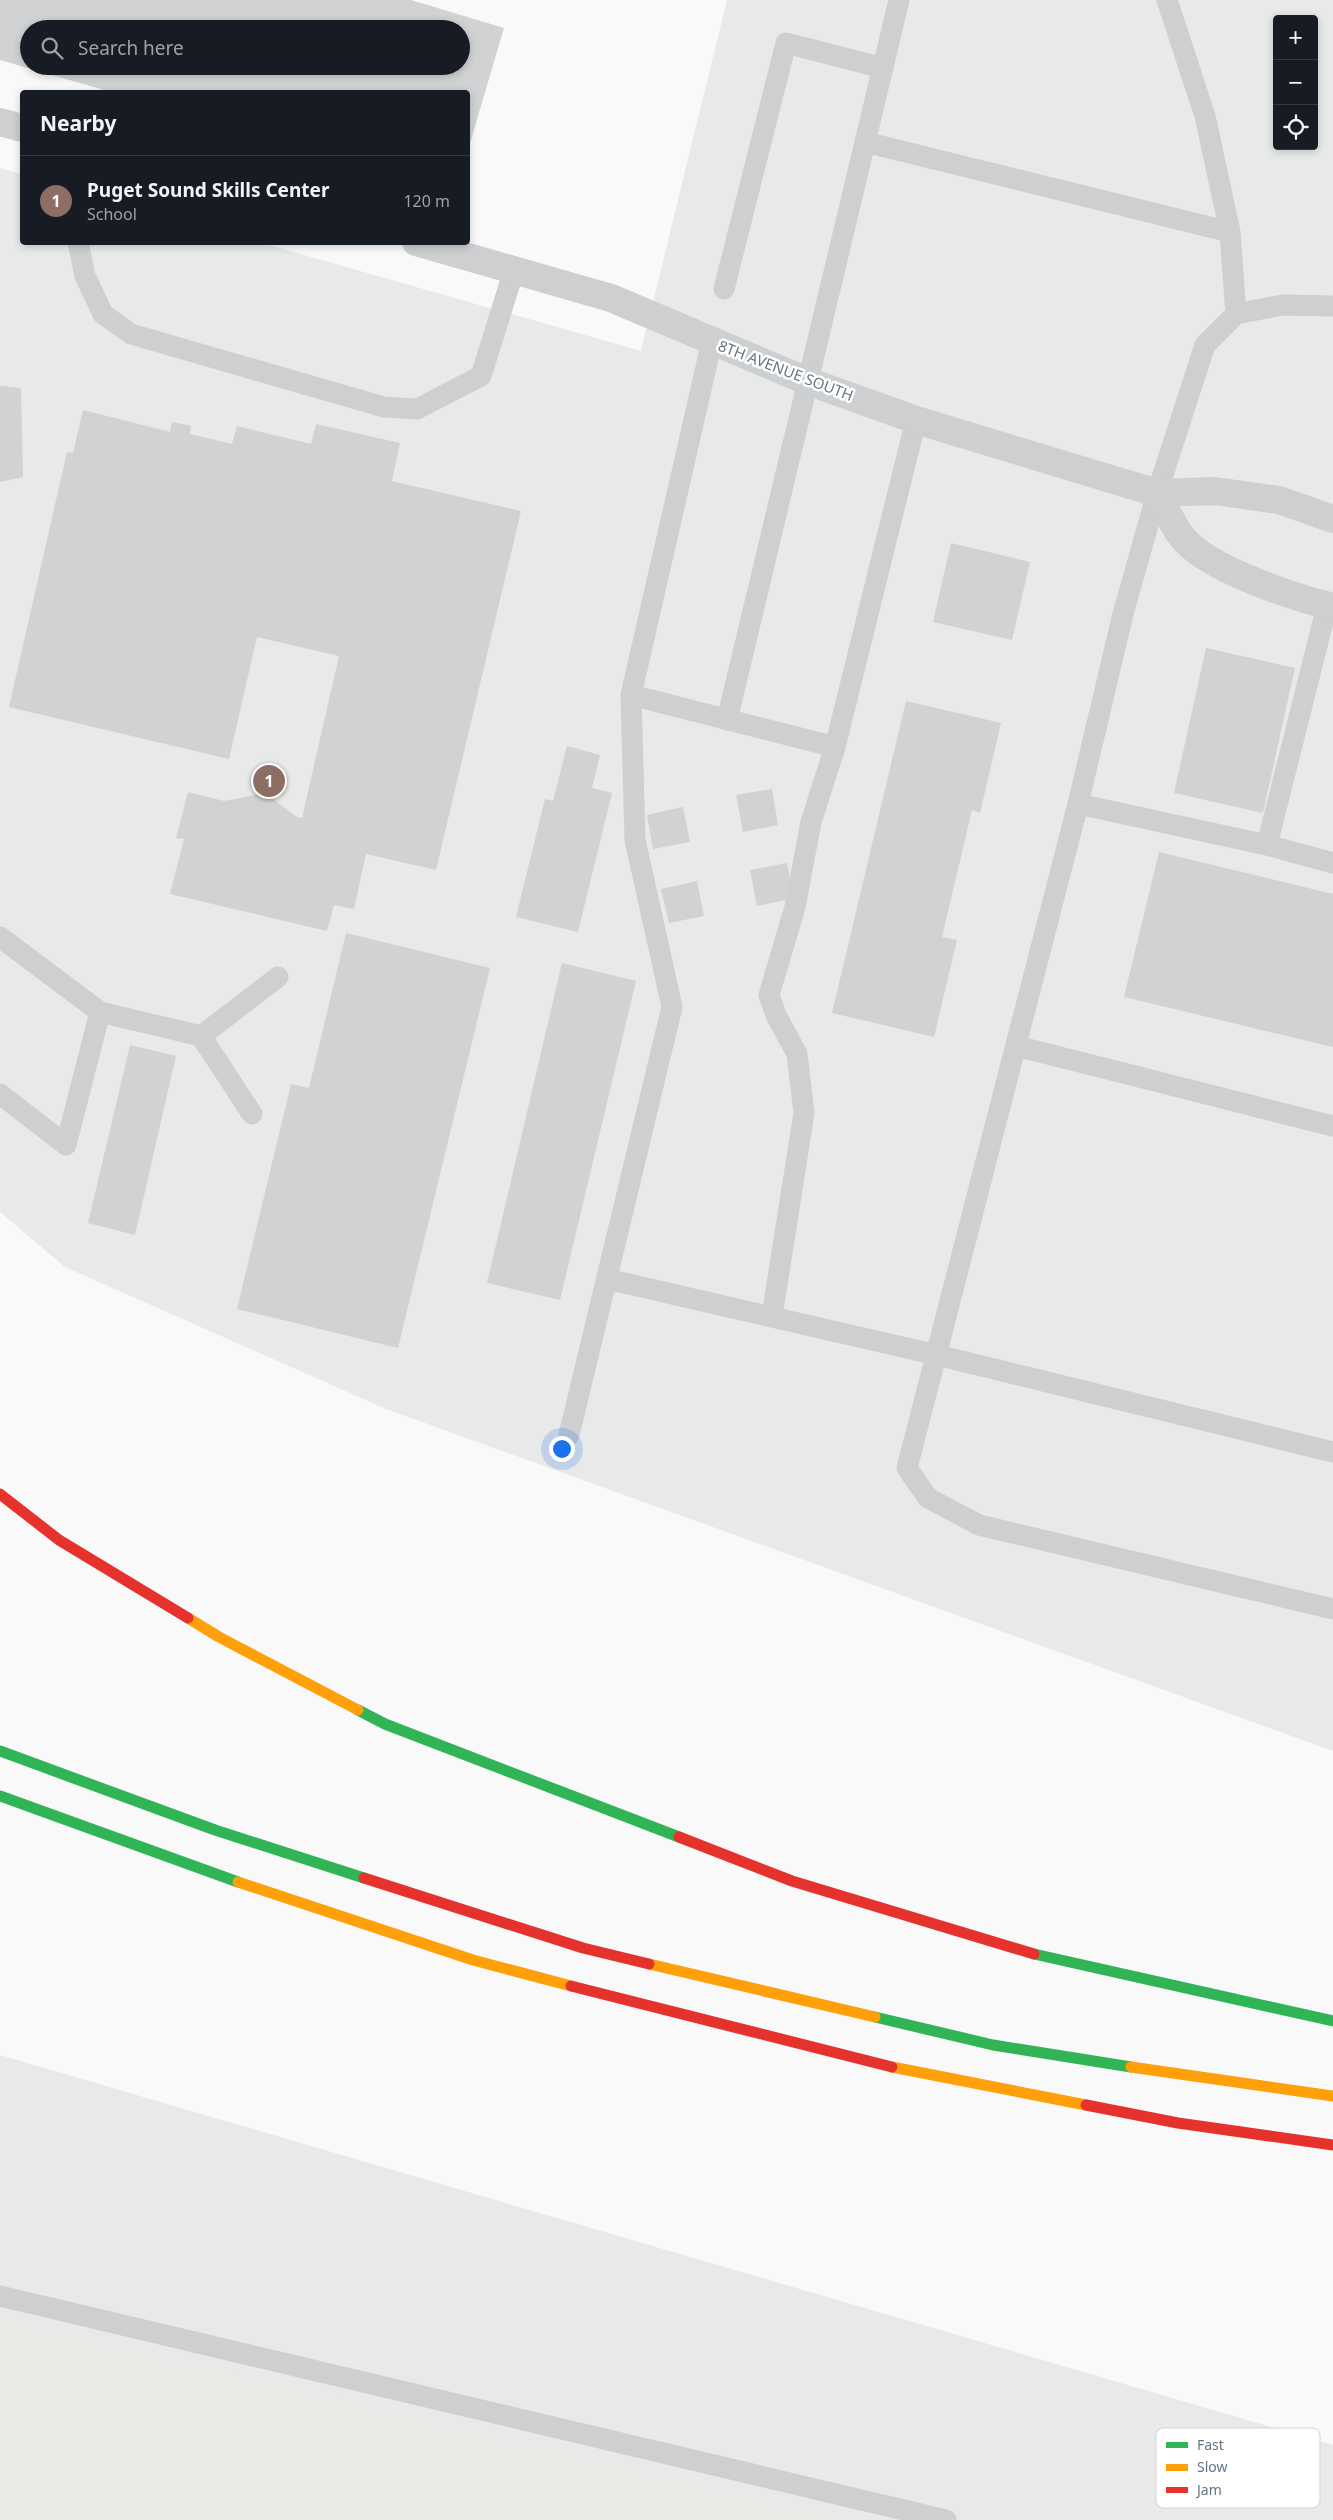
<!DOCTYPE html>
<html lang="en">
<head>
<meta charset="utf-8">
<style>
	body { margin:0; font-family:"Noto Sans",sans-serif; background:#20242c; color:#f1f3f6 }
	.controls { position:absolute; right:15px; top:15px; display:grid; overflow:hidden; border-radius:5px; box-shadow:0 2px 8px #0003 }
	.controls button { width:45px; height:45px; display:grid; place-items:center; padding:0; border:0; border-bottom:1px solid #363941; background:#171b24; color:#f1f3f6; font:25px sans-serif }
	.you { position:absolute; left:561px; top:1448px; width:18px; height:18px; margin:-12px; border:4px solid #fff; border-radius:50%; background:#1a73e8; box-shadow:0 0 0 8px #1a73e833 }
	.badge { display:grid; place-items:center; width:32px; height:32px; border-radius:50%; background:#99a4ac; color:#fff; font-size:16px; font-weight:700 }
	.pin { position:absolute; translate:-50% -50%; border:2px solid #fff; box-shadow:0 1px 5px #0006 }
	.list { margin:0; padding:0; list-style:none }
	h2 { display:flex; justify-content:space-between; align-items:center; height:65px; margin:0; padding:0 20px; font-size:21px }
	h2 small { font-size:16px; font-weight:400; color:#9ea1a6 }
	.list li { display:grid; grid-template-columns:32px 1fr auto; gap:15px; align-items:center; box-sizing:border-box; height:90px; padding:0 20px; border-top:1px solid #363941 }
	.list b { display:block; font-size:19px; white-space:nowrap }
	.list p { margin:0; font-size:16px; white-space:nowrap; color:#9ea1a6 }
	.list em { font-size:16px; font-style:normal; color:#9ea1a6 }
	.icon { flex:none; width:28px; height:28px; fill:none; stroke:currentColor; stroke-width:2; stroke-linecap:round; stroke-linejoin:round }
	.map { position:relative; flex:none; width:1333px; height:2520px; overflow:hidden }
	.search { position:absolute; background:#171b24; box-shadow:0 2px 8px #0003; left:20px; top:20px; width:450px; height:55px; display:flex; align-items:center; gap:12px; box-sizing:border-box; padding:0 18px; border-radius:28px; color:#9ea1a6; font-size:19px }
	.panel { position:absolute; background:#171b24; box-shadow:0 2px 8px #0003; left:20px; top:90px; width:450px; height:155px; border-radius:5px }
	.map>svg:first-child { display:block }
	.built { fill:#e8e9e9; fill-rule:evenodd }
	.green { fill:#e8ebe6 }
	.building { fill:#d0d2d3; fill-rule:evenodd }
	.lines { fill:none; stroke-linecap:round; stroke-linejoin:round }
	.lane { stroke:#cecfd0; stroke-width:21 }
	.street { stroke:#cecfd0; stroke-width:28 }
	.fast { stroke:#30b455; stroke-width:11 }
	.slow { stroke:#ff9f0a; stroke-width:11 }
	.jam { stroke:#e5322d; stroke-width:11 }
	.labels { text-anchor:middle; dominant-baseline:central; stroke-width:5; stroke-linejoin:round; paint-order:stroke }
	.street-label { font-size:15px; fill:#657683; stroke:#fff }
	.key { fill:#fff; stroke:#d1d6da; stroke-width:1 }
	.key-label { font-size:14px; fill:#657683 }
</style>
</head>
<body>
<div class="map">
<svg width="1333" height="2520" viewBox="0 0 1333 2520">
	<rect width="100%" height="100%" fill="#f9f9f9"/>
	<path class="built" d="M 727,0 L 1333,0 L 1333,1751 L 386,1409 L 65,1267 L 0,1212 L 0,168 L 22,174 L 22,242 L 262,243 L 641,351 ZM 1277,19 L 1314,19 L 1314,146 L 1277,146 Z
		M 0,2055 L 1333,2445 L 1333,2520 L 0,2520 Z"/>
	<path class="green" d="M 0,2320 L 842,2520 L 0,2520 Z"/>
	<path class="building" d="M 0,0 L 411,0 L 504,28 L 468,150 L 468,92 L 111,92 L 0,60 ZM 29,29 L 461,29 L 461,66 L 29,66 Z
		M 0,386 L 21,388 L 23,477 L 0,482 Z
		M 83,410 L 170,432 L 172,422 L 191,426 L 190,434 L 232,444 L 237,426 L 311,444 L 316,424 L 400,443 L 392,481 L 521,511 L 436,870 L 366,854 L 354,909 L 334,905 L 327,931 L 170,894 L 184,839 L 176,838 L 188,792 L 224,801 L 265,793 L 297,817 L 302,818 L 339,656 L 257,637 L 229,759 L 9,707 L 67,452 L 73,453 Z
		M 951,543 L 1030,562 L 1012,640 L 933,622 Z
		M 1206,648 L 1295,668 L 1263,813 L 1174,793 Z
		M 906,701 L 1001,723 L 980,813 L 972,810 L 942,937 L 957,940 L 934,1037 L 832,1013 Z
		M 567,746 L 600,755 L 592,788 L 612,793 L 578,932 L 516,917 L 545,799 L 553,801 Z
		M 772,789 L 778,825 L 743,832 L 736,795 Z
		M 683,807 L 690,842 L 653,849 L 647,815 Z
		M 1159,852 L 1333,894 L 1333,1047 L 1124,997 Z
		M 787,863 L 794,898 L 757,906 L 750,870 Z
		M 697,881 L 704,916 L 669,923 L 661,889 Z
		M 346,933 L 490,968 L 398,1348 L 237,1309 L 291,1084 L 309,1088 Z
		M 562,963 L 636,981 L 560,1300 L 487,1283 Z
		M 130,1045 L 176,1056 L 135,1235 L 88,1223 Z"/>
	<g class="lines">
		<path class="lane" d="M 1167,0 L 1205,116 L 1230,232 L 1236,314
			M 865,142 L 1230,232
			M 78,242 L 85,276 L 103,314 L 131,334 L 384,407 L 417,409 L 481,376 L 514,270
			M 724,289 L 786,43 L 883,68
			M 1333,306 L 1282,305 L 1236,314 L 1205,345 L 1157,493 L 1123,614 L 1078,804 L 907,1468 L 928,1498 L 979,1525 L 1333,1609
			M 631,695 L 835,747 L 916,420
			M 727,720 L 899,0
			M 1078,804 L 1267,845 L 1333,863
			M 1267,845 L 1327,606
			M 0,937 L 100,1012 L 66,1145 L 0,1094
			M 100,1012 L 201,1036 L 252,1114
			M 201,1036 L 278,977
			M 1016,1046 L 1333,1126
			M 607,1279 L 937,1355 L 1333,1452
			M 772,1316 L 804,1113 L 797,1054 L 776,1015 L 769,995 L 795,907 L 811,822 L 835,747
			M 569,1435 L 672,1007 L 635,840 L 631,695 L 712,341
			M 0,2296 L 946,2520"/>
		<path class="street" d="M 0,122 L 22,128
			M 416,242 L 611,298 L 807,381 L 916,420 L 1157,493 L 1215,491 L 1279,500 L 1333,519
			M 1157,493 C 1165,507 1172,524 1182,537 C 1207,569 1293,597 1333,607"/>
		<path class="fast" d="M 358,1710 L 385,1724 L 679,1837
			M 0,1751 L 215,1830 L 364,1878
			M 0,1796 L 238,1882
			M 1034,1954 L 1333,2021
			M 875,2017 L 993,2045 L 1131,2067"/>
		<path class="slow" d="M 188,1618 L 219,1637 L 358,1710
			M 238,1882 L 473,1960 L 571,1986
			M 649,1964 L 875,2017
			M 892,2067 L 1086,2105
			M 1131,2067 L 1333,2096"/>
		<path class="jam" d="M 0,1494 L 59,1540 L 188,1618
			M 679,1837 L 792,1881 L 1034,1954
			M 364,1878 L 583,1948 L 649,1964
			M 571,1986 L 892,2067
			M 1086,2105 L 1178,2123 L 1333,2145"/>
	</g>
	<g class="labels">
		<g class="street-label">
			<text transform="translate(786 370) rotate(21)">8TH AVENUE SOUTH</text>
		</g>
	</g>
	<rect x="1156" y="2428" width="164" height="80" rx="8" class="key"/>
	<rect x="1166" y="2442" width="22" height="6" fill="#30b455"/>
	<rect x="1166" y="2464" width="22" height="7" fill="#ff9f0a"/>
	<rect x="1166" y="2487" width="22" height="6" fill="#e5322d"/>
	<g class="key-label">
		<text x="1197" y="2450">Fast</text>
		<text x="1197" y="2472">Slow</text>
		<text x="1197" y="2495">Jam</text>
	</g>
</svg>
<div class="controls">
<button>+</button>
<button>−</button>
<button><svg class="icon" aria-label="locate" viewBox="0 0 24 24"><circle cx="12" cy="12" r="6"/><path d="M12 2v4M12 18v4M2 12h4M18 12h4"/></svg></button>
</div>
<div class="you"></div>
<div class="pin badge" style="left:269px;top:781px;background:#8d6e63">1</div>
<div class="search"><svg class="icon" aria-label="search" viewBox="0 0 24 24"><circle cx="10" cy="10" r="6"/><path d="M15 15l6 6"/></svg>Search here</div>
<section class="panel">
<h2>Nearby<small></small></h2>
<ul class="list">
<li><span class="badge" style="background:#8d6e63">1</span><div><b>Puget Sound Skills Center</b><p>School</p></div><em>120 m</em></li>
</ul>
</section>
</div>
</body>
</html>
